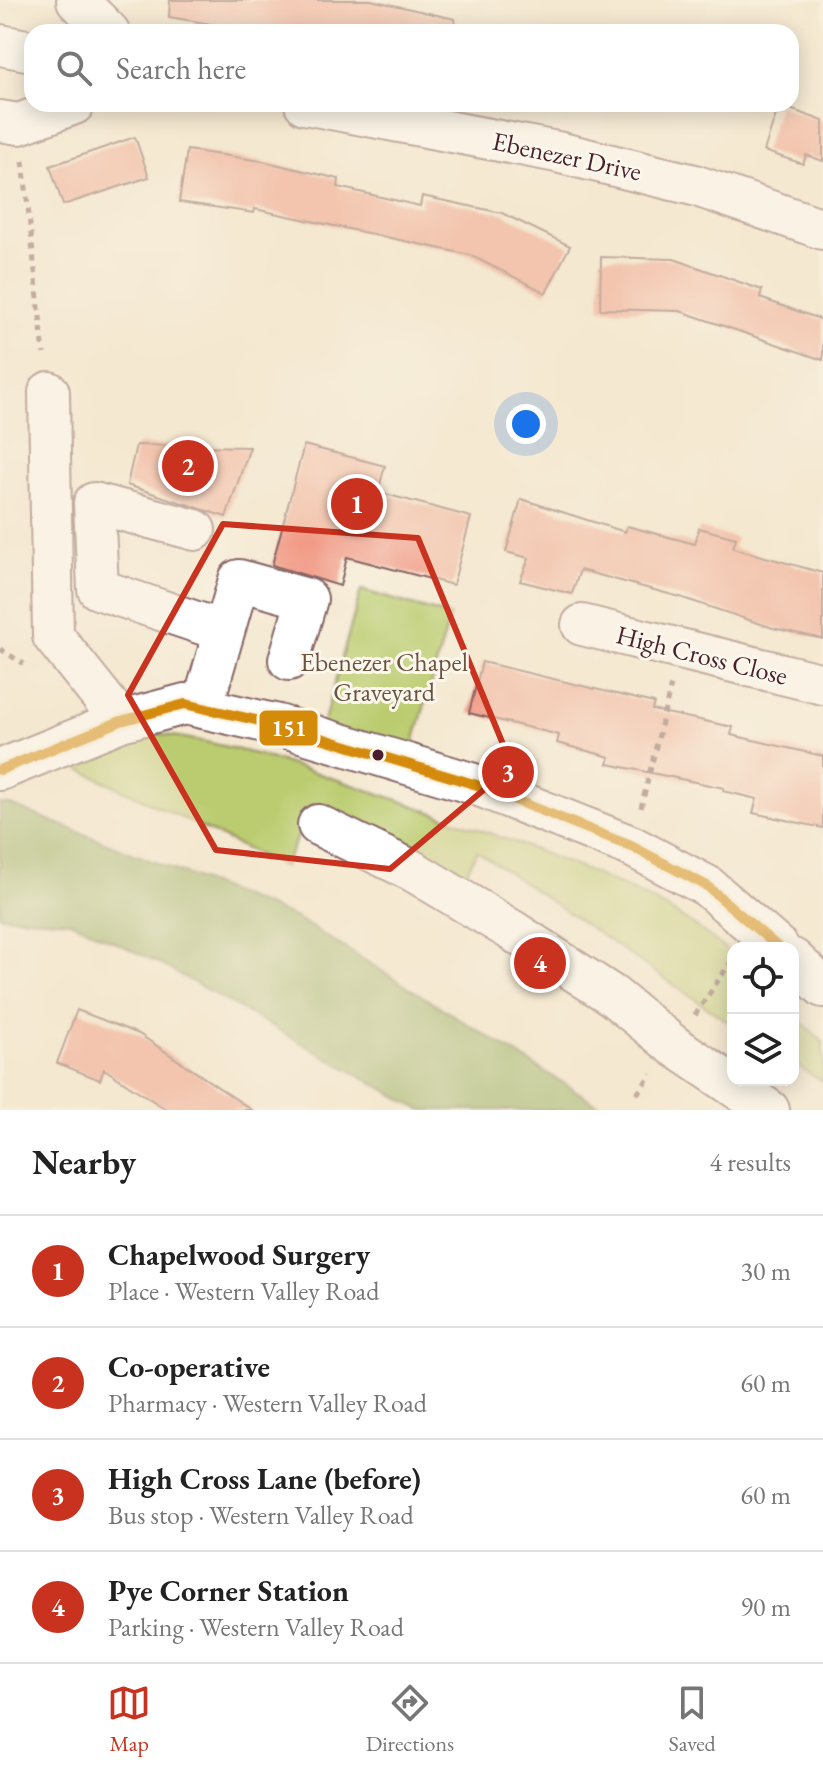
<!DOCTYPE html>
<html lang="en">
<head>
<meta charset="utf-8">
<style>
	body { margin:0; font-family:"EB Garamond",serif; background:#f6f6f6; color:#222 }
	.controls { position:absolute; right:24px; bottom:24px; display:grid; overflow:hidden; border-radius:16px; box-shadow:0 4px 20px #0003 }
	.controls button { width:72px; height:72px; display:grid; place-items:center; padding:0; border:0; border-bottom:2px solid #e0e0e0; background:#fff; color:#222; font:40px sans-serif }
	.you { position:absolute; left:526px; top:424px; width:28px; height:28px; margin:-20px; border:6px solid #fff; border-radius:50%; background:#1a73e8; box-shadow:0 0 0 12px #1a73e833 }
	.badge { display:grid; place-items:center; width:52px; height:52px; border-radius:50%; background:#c8321e; color:#fff; font-size:26px; font-weight:700 }
	.pin { position:absolute; translate:-50% -50%; border:4px solid #fff; box-shadow:0 2px 8px #0006 }
	.list { margin:0; padding:0; list-style:none }
	h2 { display:flex; justify-content:space-between; align-items:center; height:104px; margin:0; padding:0 32px; font-size:34px }
	h2 small { font-size:26px; font-weight:400; color:#767676 }
	.list li { display:grid; grid-template-columns:52px 1fr auto; gap:24px; align-items:center; box-sizing:border-box; height:112px; padding:0 32px; border-top:2px solid #e0e0e0 }
	.list b { display:block; font-size:30px; white-space:nowrap }
	.list p { margin:0; font-size:26px; white-space:nowrap; color:#767676 }
	.list em { font-size:26px; font-style:normal; color:#767676 }
	.icon { flex:none; width:44px; height:44px; fill:none; stroke:currentColor; stroke-width:2; stroke-linecap:round; stroke-linejoin:round }
	.map { position:relative; flex:none; width:823px; height:1110px; overflow:hidden }
	.search { position:absolute; background:#fff; box-shadow:0 4px 20px #0003; left:24px; right:24px; top:24px; height:88px; display:flex; align-items:center; gap:20px; box-sizing:border-box; padding:0 28px; border-radius:24px; color:#767676; font-size:30px }
	.sheet { height:552px; background:#fff }
	nav { display:flex; justify-content:space-around; align-items:center; box-sizing:border-box; height:112px; border-top:2px solid #e0e0e0; background:#fff; font-size:22px; color:#767676 }
	nav a { display:grid; justify-items:center; gap:4px }
	nav .on { color:#c8321e }
	.map>svg:first-child { display:block }
	.green { fill:#bbcc6f; stroke:#82764d; stroke-width:2 }
	.forest { fill:#94b062; stroke:#6f6846; stroke-width:2 }
	.building { fill:#f19a85 }
	.lines { fill:none; stroke-linecap:round; stroke-linejoin:round }
	.minor-casing { stroke:#866565; stroke-width:44 }
	.path { stroke:#866565; stroke-width:5; stroke-dasharray:6 6; stroke-linecap:butt }
	.minor { stroke:#fff; stroke-width:40 }
	.bus-1-casing { stroke:#fbf7ec; stroke-width:16 }
	.bus-1 { stroke:#d48b09; stroke-width:10 }
	.marked { fill:none; stroke:#c8321e; stroke-width:6; stroke-linejoin:round }
	.bus-dot { fill:#4a1f2b; stroke:#fbf7ec; stroke-width:3 }
	.labels { text-anchor:middle; dominant-baseline:central; stroke-width:6; stroke-linejoin:round; paint-order:stroke }
	.street-label { font-size:26px; fill:#4a1f2b; stroke:#fbf7ec }
	.park-label { font-size:26px; fill:#6c533f; stroke:#fbf7ec }
	.line-badge { stroke:#fbf7ec; stroke-width:3 }
	.badge-label { font-size:22px; text-anchor:middle; font-weight:bold; fill:#fff }
</style>
</head>
<body>
<div class="map">
<svg width="823" height="1110" viewBox="0 0 823 1110">
	<rect width="100%" height="100%" fill="#fbf7ec"/>
	<filter id="ink" filterUnits="userSpaceOnUse"><feTurbulence type="fractalNoise" baseFrequency=".0125" numOctaves="2"/><feDisplacementMap in="SourceGraphic" scale="16" xChannelSelector="R" yChannelSelector="G"/><feConvolveMatrix kernelMatrix="1 2 1 2 8 2 1 2 1" color-interpolation-filters="sRGB"/></filter>
	<filter id="wash" filterUnits="userSpaceOnUse"><feTurbulence type="fractalNoise" baseFrequency=".006" numOctaves="4" result="noise"/><feDisplacementMap in="SourceGraphic" scale="32" xChannelSelector="R" yChannelSelector="G"/><feGaussianBlur stdDeviation="1.8" result="paint"/><feColorMatrix in="noise" values="0 0 0 0 0 0 0 0 0 0 0 0 0 0 0 0 0 1.4 0 .05"/><feComposite in="paint" operator="in"/></filter>
	<g filter="url(#wash)">
		<rect width="100%" height="100%" fill="#f4e8d0"/>
		<path class="green" d="M 361,590 L 450,616 L 408,764 L 319,738 Z
			M 150,733 C 226,741 302,768 374,792 C 428,810 482,830 535,850 C 606,878 676,904 733,956 L 733,1025 L 477,851 L 462,882 L 400,843 L 312,805 L 284,867 L 69,764 Z
			M 793,1014 L 823,1042 L 823,1082 L 793,1063 Z"/>
		<path class="forest" d="M 0,804 L 11,805 L 296,918 L 607,1110 L 421,1110 L 155,961 L 70,921 L 0,916 Z"/>
		<g id="blocks">
			<path class="building" d="M 170,0 L 371,0 L 455,19 L 454,32 L 258,32 L 169,17 Z
				M 779,105 L 823,121 L 823,161 L 806,155 L 803,164 L 764,151 Z
				M 135,137 L 149,177 L 63,205 L 50,166 Z
				M 187,150 L 262,161 L 339,179 L 338,187 L 420,206 L 422,196 L 502,213 L 570,246 L 546,293 L 470,255 L 255,209 L 254,213 L 179,202 Z
				M 601,257 L 674,259 L 762,290 L 760,298 L 823,320 L 823,360 L 680,311 L 600,309 Z
				M 136,445 L 250,447 L 226,517 L 127,485 Z
				M 304,445 L 385,466 L 378,492 L 471,517 L 453,585 L 347,557 L 340,586 L 272,565 Z
				M 521,499 L 625,532 L 627,526 L 695,544 L 699,528 L 736,538 L 733,548 L 823,573 L 823,639 L 773,628 L 680,597 L 580,570 L 572,594 L 520,581 L 529,558 L 506,552 Z
				M 482,662 L 654,703 L 652,710 L 733,727 L 731,735 L 823,756 L 823,828 L 753,813 L 757,799 L 723,791 L 724,788 L 608,764 L 610,757 L 557,743 L 559,735 L 469,713 Z
				M 77,1010 L 139,1034 L 252,1110 L 167,1110 L 104,1069 L 100,1080 L 57,1063 Z"/>
		</g>
	</g>
	<g filter="url(#ink)">
		<use href="#blocks" fill-opacity="0" stroke="#866565" stroke-width="2"/>
		<g class="lines">
			<g class="minor-casing">
				<path id="minor" d="M 77,0 L 109,32
					M 0,45 L 32,51
					M 305,104 L 557,152 L 694,185 L 823,229
					M 0,121 L 19,124 L 74,104
					M 49,392 L 53,636 L 121,721
					M 195,530 L 94,503 L 98,589 L 223,631
					M 582,625 L 823,684
					M 202,708 L 239,580 L 307,599 L 289,660
					M 0,770 L 121,721 L 185,704 L 278,725 L 477,785 L 631,846 L 707,886 L 779,948
					M 318,825 L 413,871 L 513,931 L 613,996 L 673,1045 L 769,1110
					M 793,959 L 823,987"/>
			</g>
			<path class="path" d="M 23,161 L 44,354
				M 0,649 L 24,664
				M 641,808 L 671,685
				M 695,1015 L 732,960
				M 637,1094 L 651,1074"/>
			<use href="#minor" class="minor"/>
			<g class="bus-1-casing">
				<path id="bus-1" d="M 0,770 L 121,721 L 185,704 L 278,725 L 477,785 L 631,846 L 707,886 L 779,948"/>
			</g>
			<use href="#bus-1" class="bus-1"/>
		</g>
	</g>
	<path d="M0 0H823V1110H0ZM 223,524 L 418,538 L 512,766 L 390,869 L 216,850 L 128,695 Z" fill="#f4e8d0" fill-opacity=".55" fill-rule="evenodd"/>
	<path class="marked" d="M 223,524 L 418,538 L 512,766 L 390,869 L 216,850 L 128,695 Z"/>
	<circle class="bus-dot" cx="378" cy="755" r="7"/>
	<g class="labels">
		<g class="street-label">
			<text transform="translate(567 156) rotate(12)">Ebenezer Drive</text>
			<text transform="translate(702 655) rotate(14)">High Cross Close</text>
		</g>
		<g class="park-label">
			<text x="384" y="662">Ebenezer Chapel<tspan x="384" dy="30">Graveyard</tspan></text>
		</g>
	</g>
	<rect class="line-badge" x="258" y="709" width="61" height="38" rx="8" fill="#d48b09"/>
	<g class="badge-label">
		<text x="289" y="736">151</text>
	</g>
</svg>
<div class="controls">
<button><svg class="icon" aria-label="locate" viewBox="0 0 24 24"><circle cx="12" cy="12" r="6"/><path d="M12 2v4M12 18v4M2 12h4M18 12h4"/></svg></button>
<button><svg class="icon" aria-label="layers" viewBox="0 0 24 24"><path d="M12 4l9 5-9 5-9-5zM3 14l9 5 9-5"/></svg></button>
</div>
<div class="you"></div>
<div class="pin badge" style="left:357px;top:504px">1</div>
<div class="pin badge" style="left:188px;top:466px">2</div>
<div class="pin badge" style="left:508px;top:772px">3</div>
<div class="pin badge" style="left:540px;top:963px">4</div>
<div class="search"><svg class="icon" aria-label="search" viewBox="0 0 24 24"><circle cx="10" cy="10" r="6"/><path d="M15 15l6 6"/></svg>Search here</div>
</div>
<section class="sheet">
<h2>Nearby<small>4 results</small></h2>
<ul class="list">
<li><span class="badge">1</span><div><b>Chapelwood Surgery</b><p>Place · Western Valley Road</p></div><em>30 m</em></li>
<li><span class="badge">2</span><div><b>Co-operative</b><p>Pharmacy · Western Valley Road</p></div><em>60 m</em></li>
<li><span class="badge">3</span><div><b>High Cross Lane (before)</b><p>Bus stop · Western Valley Road</p></div><em>60 m</em></li>
<li><span class="badge">4</span><div><b>Pye Corner Station</b><p>Parking · Western Valley Road</p></div><em>90 m</em></li>
</ul>
</section>
<nav>
<a class="on"><svg class="icon" aria-label="map" viewBox="0 0 24 24"><path d="M3 6l6-2 6 2 6-2v14l-6 2-6-2-6 2zM9 4v14M15 6v14"/></svg>Map</a>
<a><svg class="icon" aria-label="directions" viewBox="0 0 24 24"><path d="M12 3l9 9-9 9-9-9zM9 14v-3h6M13 9l2 2-2 2"/></svg>Directions</a>
<a><svg class="icon" aria-label="saved" viewBox="0 0 24 24"><path d="M7 4h10v16l-5-4-5 4z"/></svg>Saved</a>
</nav>
</body>
</html>
